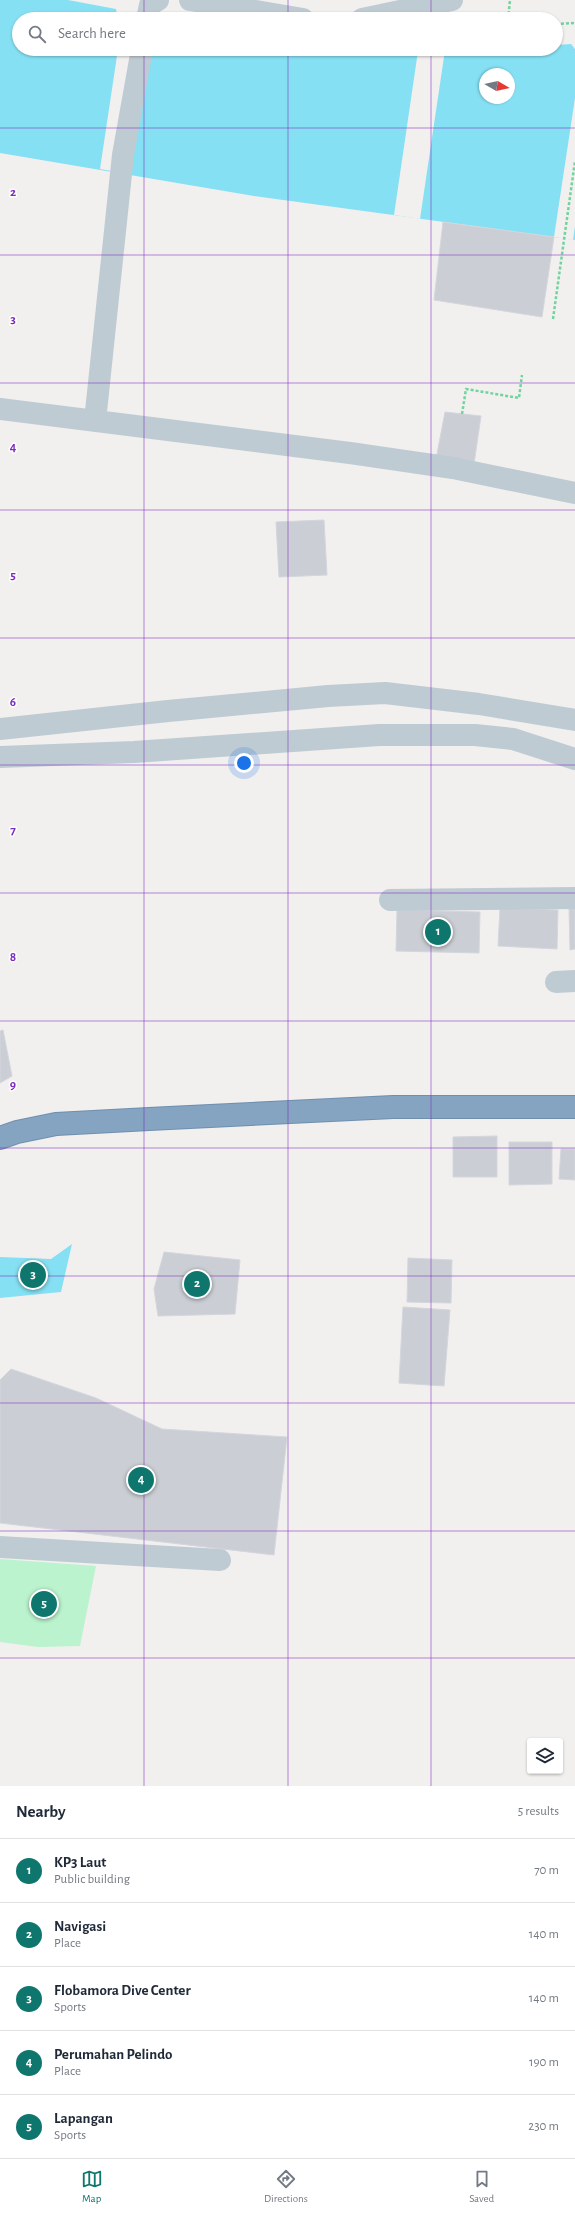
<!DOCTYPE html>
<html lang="en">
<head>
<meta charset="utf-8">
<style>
	body { margin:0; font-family:"Alegreya Sans",sans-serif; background:#f2f2f3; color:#1f2937 }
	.controls { position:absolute; right:12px; bottom:12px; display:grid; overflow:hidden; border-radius:4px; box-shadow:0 1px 3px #0004 }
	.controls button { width:36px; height:36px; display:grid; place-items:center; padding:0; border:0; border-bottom:1px solid #e0e1e3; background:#fff; color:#1f2937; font:20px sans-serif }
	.compass { position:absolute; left:479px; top:68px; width:36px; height:36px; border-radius:50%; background:#fff; box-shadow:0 1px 3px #0004; rotate:99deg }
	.you { position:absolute; left:244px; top:763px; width:14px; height:14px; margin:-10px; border:3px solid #fff; border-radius:50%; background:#1a73e8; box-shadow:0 0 0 6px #1a73e833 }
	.badge { display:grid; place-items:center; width:26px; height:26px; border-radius:50%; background:#0f766e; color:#fff; font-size:13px; font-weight:700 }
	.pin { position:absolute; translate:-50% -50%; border:2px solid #fff; box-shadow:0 1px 4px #0006 }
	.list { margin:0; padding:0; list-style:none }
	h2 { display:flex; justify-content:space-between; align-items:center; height:52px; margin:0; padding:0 16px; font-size:17px }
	h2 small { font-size:13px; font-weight:400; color:#747a83 }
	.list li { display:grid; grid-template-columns:26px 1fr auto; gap:12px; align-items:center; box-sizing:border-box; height:64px; padding:0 16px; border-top:1px solid #e0e1e3 }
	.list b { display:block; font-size:15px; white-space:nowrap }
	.list p { margin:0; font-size:13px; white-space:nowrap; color:#747a83 }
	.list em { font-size:13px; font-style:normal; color:#747a83 }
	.icon { flex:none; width:22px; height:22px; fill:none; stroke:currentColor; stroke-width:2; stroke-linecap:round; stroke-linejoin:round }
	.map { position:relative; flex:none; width:575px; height:1786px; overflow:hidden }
	.search { position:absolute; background:#fff; box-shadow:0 1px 3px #0004; left:12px; right:12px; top:12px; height:44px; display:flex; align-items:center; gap:10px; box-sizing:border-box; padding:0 14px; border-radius:22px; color:#747a83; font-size:15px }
	.sheet { height:372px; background:#fff }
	nav { display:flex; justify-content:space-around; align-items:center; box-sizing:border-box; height:56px; border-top:1px solid #e0e1e3; background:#fff; font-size:11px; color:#747a83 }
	nav a { display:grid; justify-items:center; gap:2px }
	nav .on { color:#0f766e }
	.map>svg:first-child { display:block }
	.green { fill:#bbf3ce }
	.water { fill:#85e0f3; fill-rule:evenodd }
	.pier { fill:#f2efef }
	.building { fill:#cbcfd5; stroke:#d3d6dc }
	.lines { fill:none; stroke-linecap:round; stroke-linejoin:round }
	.highway-casing { stroke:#6f8fae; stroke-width:24 }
	.path { stroke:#70d49e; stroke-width:2.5; stroke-dasharray:3 2; stroke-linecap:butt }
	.minor { stroke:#bfcbd3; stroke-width:22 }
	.highway { stroke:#84a4c2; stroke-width:22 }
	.grid { fill:none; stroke:#7b2cbf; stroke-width:1; stroke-opacity:0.55 }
	.grid-label { font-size:13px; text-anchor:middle; font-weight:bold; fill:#7b2cbf; stroke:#fff; stroke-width:3; stroke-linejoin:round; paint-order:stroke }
</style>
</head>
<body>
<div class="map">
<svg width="575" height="1786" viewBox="0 0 575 1786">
	<rect width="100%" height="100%" fill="#f2efef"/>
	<path class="green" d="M 0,1559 L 96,1566 L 80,1646 L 38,1647 L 0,1642 Z"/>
	<path class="water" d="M 0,0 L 575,0 L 575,240 L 254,196 L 0,153 ZM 19,19 L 556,19 L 556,49 L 19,49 ZM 485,74 L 509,74 L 509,98 L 485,98 Z
		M 72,1244 L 61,1292 L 0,1298 L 0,1257 L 51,1259 Z"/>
	<path class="pier" d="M 68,0 L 575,0 L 575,49 L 571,44 L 556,45 L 556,19 L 118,19 L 116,9 Z
		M 118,49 L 146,49 L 123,173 L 100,169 Z
		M 306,49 L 465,49 L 445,50 L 420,219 L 394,215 L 418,51 L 324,53 Z
		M 575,98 L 575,226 L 573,240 L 554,237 Z"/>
	<path class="building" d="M 443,222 L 554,237 L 542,317 L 434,300 Z
		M 445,412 L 481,416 L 474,464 L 436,459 Z
		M 324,520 L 327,575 L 279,577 L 276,522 Z
		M 500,908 L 558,910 L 557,949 L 498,946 Z
		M 569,908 L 575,908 L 575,949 L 570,950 Z
		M 397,910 L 480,912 L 479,953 L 396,951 Z
		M 3,1030 L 12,1076 L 0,1083 L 0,1031 Z
		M 497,1136 L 497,1177 L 453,1177 L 453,1137 Z
		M 509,1142 L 552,1142 L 552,1184 L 509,1185 Z
		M 561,1149 L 575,1149 L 575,1180 L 559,1179 Z
		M 164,1252 L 240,1260 L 235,1314 L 158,1316 L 154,1289 Z
		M 408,1258 L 452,1260 L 451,1303 L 407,1302 Z
		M 403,1307 L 450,1310 L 444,1386 L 399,1383 Z
		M 11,1369 L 96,1398 L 162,1429 L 287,1437 L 274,1555 L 0,1523 L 0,1380 Z"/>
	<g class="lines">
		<g class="highway-casing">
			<path id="highway" d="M 0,1138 L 17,1132 L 56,1124 L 149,1119 L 393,1107 L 575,1107"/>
		</g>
		<path class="path" d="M 508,19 L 510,0
			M 556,24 L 575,23
			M 553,319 L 575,161
			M 462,414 L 466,389 L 519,398 L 522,375"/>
		<path class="minor" d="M 190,0 L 303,19
			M 147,19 L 150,5 L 158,0
			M 362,19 L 452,0
			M 0,409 L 350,453 L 453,468 L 575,493
			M 95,421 L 123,155 L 142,49
			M 0,729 L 168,711 L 328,696 L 385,693 L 479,704 L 575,720
			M 0,757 L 134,752 L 379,735 L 475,735 L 513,739 L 575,759
			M 390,900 L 575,898
			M 556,982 L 575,981
			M 0,1547 L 220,1560"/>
		<use href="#highway" class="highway"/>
	</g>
	<path class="grid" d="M 144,0 L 144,19M 288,0 L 288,19M 431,0 L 431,19M 144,49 L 144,1786M 288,49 L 288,1786M 431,49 L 431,1786M 0,128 L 575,128M 0,255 L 575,255M 0,383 L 575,383M 0,510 L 575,510M 0,638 L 575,638M 0,765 L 575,765M 0,893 L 575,893M 0,1021 L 575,1021M 0,1148 L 575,1148M 0,1276 L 575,1276M 0,1403 L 575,1403M 0,1531 L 575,1531M 0,1658 L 575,1658"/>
	<g class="grid-label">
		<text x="13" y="196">2</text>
		<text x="13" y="323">3</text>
		<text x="13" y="451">4</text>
		<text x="13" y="579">5</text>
		<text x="13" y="706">6</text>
		<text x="13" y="834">7</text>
		<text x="13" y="961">8</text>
		<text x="13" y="1089">9</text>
	</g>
</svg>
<div class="controls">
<button><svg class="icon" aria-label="layers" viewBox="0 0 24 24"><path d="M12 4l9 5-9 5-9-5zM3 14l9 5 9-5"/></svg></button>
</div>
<svg class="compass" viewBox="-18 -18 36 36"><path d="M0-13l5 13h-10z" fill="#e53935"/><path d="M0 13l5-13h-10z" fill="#747a83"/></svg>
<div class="you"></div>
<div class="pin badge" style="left:438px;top:932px">1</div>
<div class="pin badge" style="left:197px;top:1284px">2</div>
<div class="pin badge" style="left:33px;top:1275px">3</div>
<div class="pin badge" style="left:141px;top:1480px">4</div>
<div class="pin badge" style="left:44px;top:1604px">5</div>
<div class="search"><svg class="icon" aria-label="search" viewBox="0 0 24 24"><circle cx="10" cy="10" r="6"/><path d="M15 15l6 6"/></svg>Search here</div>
</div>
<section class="sheet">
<h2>Nearby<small>5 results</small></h2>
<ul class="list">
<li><span class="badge">1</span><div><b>KP3 Laut</b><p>Public building</p></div><em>70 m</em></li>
<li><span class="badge">2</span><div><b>Navigasi</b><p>Place</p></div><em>140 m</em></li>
<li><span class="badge">3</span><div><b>Flobamora Dive Center</b><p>Sports</p></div><em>140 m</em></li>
<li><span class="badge">4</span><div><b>Perumahan Pelindo</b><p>Place</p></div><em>190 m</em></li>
<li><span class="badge">5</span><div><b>Lapangan</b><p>Sports</p></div><em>230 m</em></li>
</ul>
</section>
<nav>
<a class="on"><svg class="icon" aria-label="map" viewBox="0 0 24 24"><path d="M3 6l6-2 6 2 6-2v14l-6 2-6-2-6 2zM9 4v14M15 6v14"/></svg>Map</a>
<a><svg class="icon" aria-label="directions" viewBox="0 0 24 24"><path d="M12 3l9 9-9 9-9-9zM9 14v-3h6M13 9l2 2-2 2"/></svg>Directions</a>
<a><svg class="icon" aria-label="saved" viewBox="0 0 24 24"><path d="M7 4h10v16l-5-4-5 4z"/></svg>Saved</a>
</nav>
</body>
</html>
